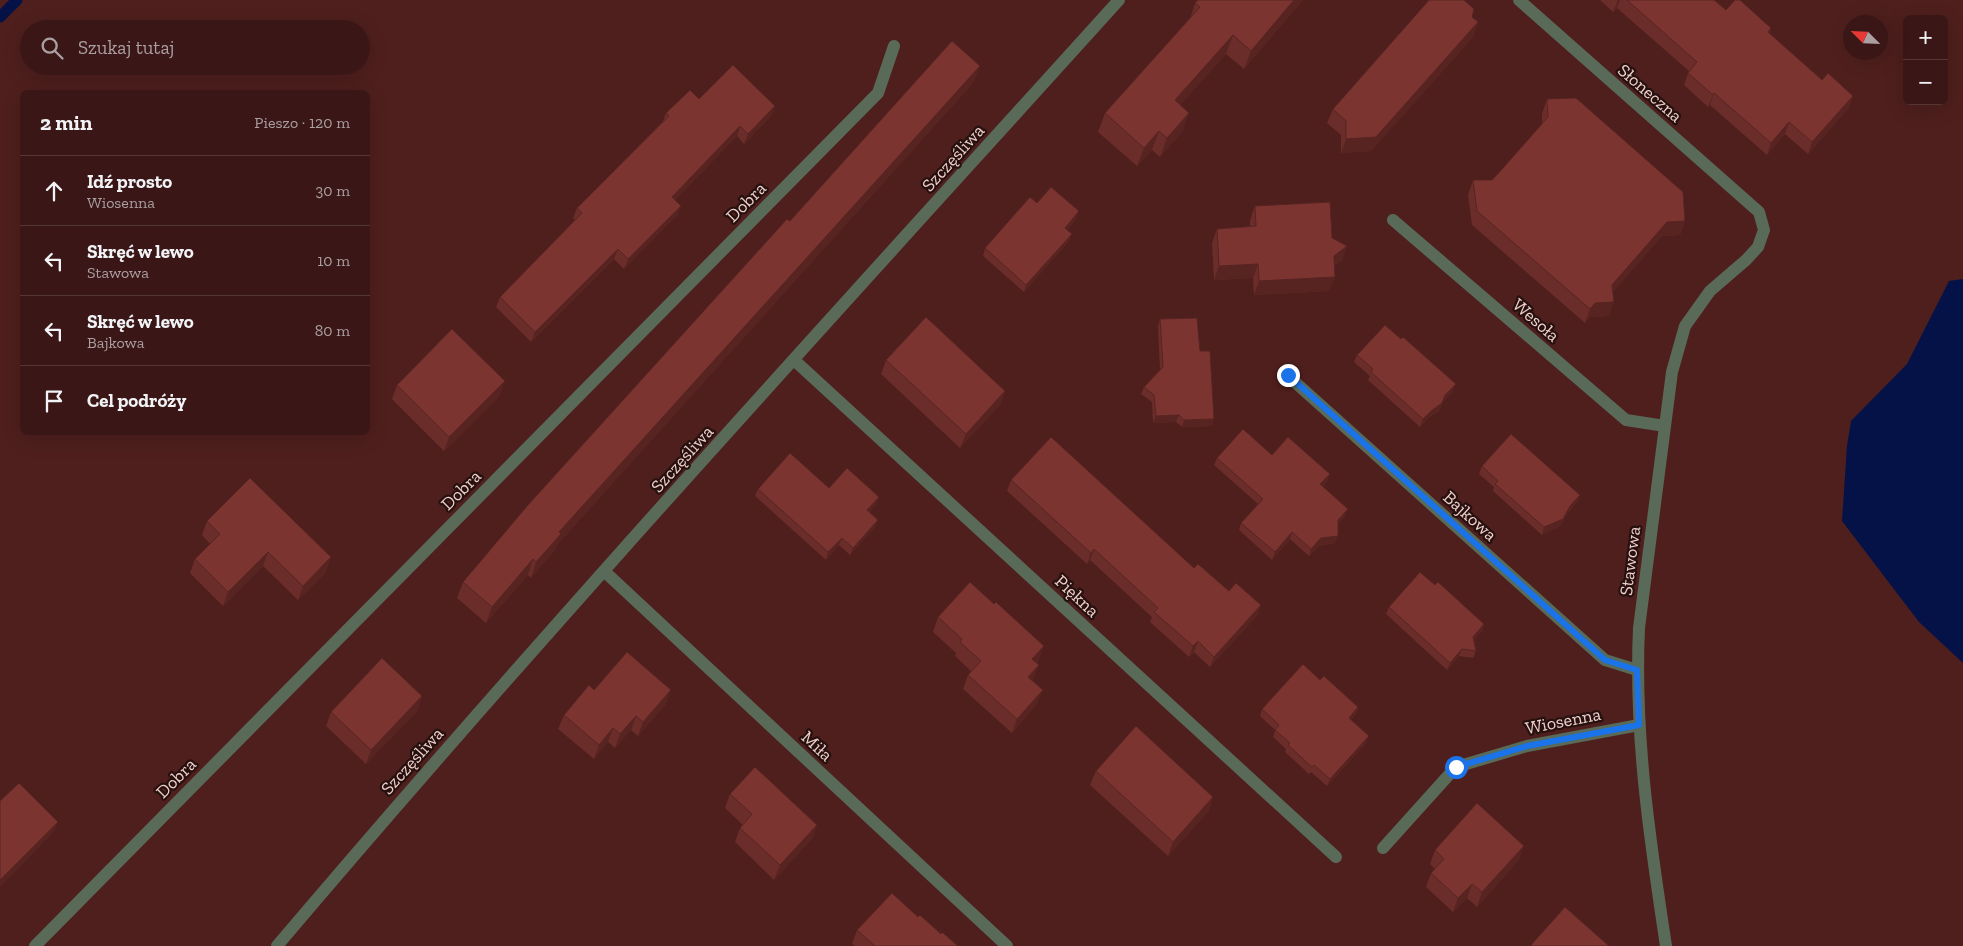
<!DOCTYPE html>
<html lang="pl">
<head>
<meta charset="utf-8">
<style>
	body { margin:0; font-family:"Zilla Slab",serif; background:#452423; color:#f1f3f6 }
	.controls { position:absolute; right:15px; top:15px; display:grid; overflow:hidden; border-radius:8px; box-shadow:0 5px 20px #0002 }
	.controls button { width:45px; height:45px; display:grid; place-items:center; padding:0; border:0; border-bottom:1px solid #543635; background:#3a1716; color:#f1f3f6; font:25px sans-serif }
	.compass { position:absolute; left:1843px; top:15px; width:45px; height:45px; border-radius:50%; background:#3a1716; box-shadow:0 5px 20px #0002; rotate:294deg }
	.stop { position:absolute; width:15px; height:15px; margin:-11px; border:4px solid #1a73e8; border-radius:50%; background:#fff }
	.stop.end { background:#1a73e8; border-color:#fff; box-shadow:0 1px 5px #0008 }
	.list { margin:0; padding:0; list-style:none }
	h2 { display:flex; justify-content:space-between; align-items:center; height:65px; margin:0; padding:0 20px; font-size:21px }
	h2 small { font-size:16px; font-weight:400; color:#ab9fa1 }
	.list li { display:grid; grid-template-columns:32px 1fr auto; gap:15px; align-items:center; box-sizing:border-box; height:70px; padding:0 20px; border-top:1px solid #543635 }
	.list b { display:block; font-size:19px; white-space:nowrap }
	.list p { margin:0; font-size:16px; white-space:nowrap; color:#ab9fa1 }
	.list em { font-size:16px; font-style:normal; color:#ab9fa1 }
	.icon { flex:none; width:28px; height:28px; fill:none; stroke:currentColor; stroke-width:2; stroke-linecap:round; stroke-linejoin:round }
	.map { position:relative; flex:none; width:1963px; height:946px; overflow:hidden }
	.search { position:absolute; background:#3a1716; box-shadow:0 5px 20px #0002; left:20px; top:20px; width:350px; height:55px; display:flex; align-items:center; gap:12px; box-sizing:border-box; padding:0 18px; border-radius:28px; color:#ab9fa1; font-size:19px }
	.panel { position:absolute; background:#3a1716; box-shadow:0 5px 20px #0002; left:20px; top:90px; width:350px; height:345px; border-radius:8px }
	.map>svg:first-child { display:block }
	.water { fill:#041248 }
	.lines { fill:none; stroke-linecap:round; stroke-linejoin:round }
	.stream { stroke:#041248; stroke-width:11 }
	.lane { stroke:#596a59; stroke-width:12 }
	.street { stroke:#596a59; stroke-width:12 }
	.wall { fill:#6b2d29 }
	.shaded-wall { fill:#572422 }
	.building { fill:#7c3430; stroke:#572422 }
	.route { stroke:#1a73e8; stroke-width:6 }
	.labels { text-anchor:middle; dominant-baseline:central; stroke-width:4.5; stroke-linejoin:round; paint-order:stroke }
	.street-label { font-size:18px; fill:#f0d0cd; stroke:#26110f }
</style>
</head>
<body>
<div class="map">
<svg width="1963" height="946" viewBox="0 0 1963 946">
	<rect width="100%" height="100%" fill="#4e1f1d"/>
	<path class="water" d="M 1963,279 L 1963,663 L 1919,622 L 1842,521 L 1847,446 L 1851,421 L 1907,364 L 1949,281 Z"/>
	<g class="lines">
		<path class="stream" d="M 0,17 L 17,0"/>
		<path class="lane" d="M 604,571 L 1007,946"/>
		<path class="street" d="M 1519,0 L 1759,212 L 1764,230 L 1758,247 L 1746,260 L 1710,291 L 1685,326 L 1672,372 L 1639,628 C 1634,735 1650,841 1666,946
			M 1393,220 L 1626,420 L 1665,426
			M 794,360 L 1336,857
			M 1287,375 L 1605,660 L 1637,670
			M 1383,848 L 1456,767 L 1527,746 L 1639,725
			M 35,946 L 878,93 L 894,46
			M 277,946 C 550,624 836,313 1119,0"/>
	</g>
	<path class="wall" d="M 1303,0 L 1244,69 L 1226,54 L 1180,105 L 1183,131 L 1160,157 L 1152,150 L 1137,166 L 1098,132 L 1105,113 L 1190,19 L 1195,3 Z
		M 1600,0 L 1714,0 L 1726,10 L 1771,28 L 1769,33 L 1822,80 L 1853,96 L 1849,108 L 1808,154 L 1785,134 L 1767,155 L 1710,105 L 1708,107 L 1684,85 L 1689,71 L 1617,8 L 1613,12 Z
		M 1472,17 L 1478,22 L 1473,37 L 1371,151 L 1341,153 L 1341,135 L 1327,123 L 1333,109 Z
		M 974,82 L 557,545 L 555,550 L 531,578 L 528,575 L 486,623 L 457,598 L 463,582 L 790,221 Z
		M 699,99 L 775,106 L 771,116 L 744,144 L 737,136 L 675,200 L 681,206 L 677,215 L 624,269 L 614,259 L 531,342 L 496,307 L 500,297 L 575,220 L 573,218 L 577,208 L 663,121 L 666,113 Z
		M 1547,99 L 1685,221 L 1680,235 L 1662,236 L 1613,292 L 1609,316 L 1590,317 L 1585,323 L 1472,225 L 1468,195 L 1473,180 L 1492,180 L 1504,167 L 1542,124 L 1542,114 Z
		M 1037,203 L 1076,219 L 1067,230 L 1069,241 L 1024,292 L 983,256 L 985,248 Z
		M 1255,206 L 1332,238 L 1347,246 L 1342,260 L 1334,266 L 1329,291 L 1254,295 L 1253,278 L 1214,280 L 1212,243 L 1217,229 L 1250,227 L 1250,220 Z
		M 1160,319 L 1200,351 L 1212,426 L 1182,427 L 1176,422 L 1153,423 L 1152,402 L 1141,394 L 1144,387 L 1160,370 L 1158,327 Z
		M 1357,355 L 1453,391 L 1442,403 L 1439,411 L 1428,418 L 1420,427 L 1368,380 L 1370,376 L 1354,362 Z
		M 886,360 L 1005,391 L 1000,405 L 960,448 L 881,374 Z
		M 397,385 L 500,395 L 444,451 L 392,399 Z
		M 1272,455 L 1327,482 L 1323,486 L 1345,516 L 1338,524 L 1335,543 L 1319,546 L 1309,556 L 1290,539 L 1272,560 L 1239,530 L 1241,523 L 1258,504 L 1214,465 L 1217,458 Z
		M 1482,466 L 1580,495 L 1577,502 L 1567,514 L 1560,526 L 1542,535 L 1493,491 L 1494,487 L 1479,474 Z
		M 1011,480 L 1194,568 L 1229,591 L 1261,605 L 1257,616 L 1210,667 L 1194,652 L 1189,657 L 1150,622 L 1152,617 L 1090,560 L 1087,564 L 1007,491 Z
		M 829,488 L 879,497 L 876,504 L 869,512 L 875,527 L 850,555 L 839,545 L 826,560 L 755,496 L 758,489 Z
		M 207,521 L 326,572 L 298,600 L 263,566 L 223,606 L 190,573 L 195,559 L 210,544 L 202,535 Z
		M 1435,585 L 1484,624 L 1482,631 L 1474,640 L 1476,651 L 1473,658 L 1459,656 L 1447,670 L 1386,614 L 1389,607 Z
		M 938,617 L 1039,660 L 1036,663 L 1033,679 L 1032,681 L 1037,704 L 1012,733 L 963,689 L 968,675 L 971,671 L 955,656 L 956,653 L 933,632 Z
		M 1320,680 L 1358,707 L 1356,714 L 1351,719 L 1366,743 L 1327,786 L 1311,772 L 1309,774 L 1285,752 L 1286,749 L 1273,737 L 1275,730 L 1260,716 L 1262,709 Z
		M 594,690 L 666,704 L 638,736 L 631,730 L 615,748 L 608,742 L 594,759 L 558,729 L 564,715 Z
		M 422,696 L 417,711 L 366,764 L 326,726 L 331,712 Z
		M 1096,771 L 1213,797 L 1208,812 L 1168,856 L 1090,785 Z
		M 730,794 L 817,825 L 812,839 L 774,880 L 735,842 L 740,828 L 743,825 L 725,808 Z
		M 1435,850 L 1519,860 L 1477,907 L 1467,898 L 1453,912 L 1426,887 L 1431,873 L 1435,869 L 1430,864 Z
		M 918,917 L 958,946 L 855,946 L 852,944 L 857,930 Z"/>
	<path class="shaded-wall" d="M 1294,0 L 1303,0 L 1244,69 L 1251,51 Z
		M 1618,0 L 1620,0 L 1617,8 L 1613,12 Z
		M 1478,22 L 1473,37 L 1371,151 L 1341,153 L 1346,139 Z
		M 1233,35 L 1226,54 L 1168,118 L 1175,100 Z
		M 980,66 L 974,82 L 557,545 L 555,550 L 531,578 L 536,562 L 559,532 Z
		M 1714,93 L 1710,105 L 1708,107 L 1713,95 Z
		M 1853,96 L 1849,108 L 1808,154 L 1812,142 Z
		M 775,106 L 771,116 L 744,144 L 748,134 Z
		M 1189,113 L 1183,131 L 1160,157 L 1167,138 Z
		M 1789,122 L 1785,134 L 1767,155 L 1771,143 Z
		M 740,126 L 737,136 L 668,207 L 672,197 Z
		M 1159,131 L 1152,150 L 1137,166 L 1144,148 Z
		M 681,206 L 677,215 L 624,269 L 628,259 Z
		M 1079,211 L 1076,219 L 1063,235 L 1065,228 Z
		M 1685,221 L 1680,235 L 1662,236 L 1607,299 L 1612,285 L 1667,222 Z
		M 1072,234 L 1069,241 L 1024,292 L 1026,285 Z
		M 1347,246 L 1342,260 L 1329,271 L 1334,256 Z
		M 618,249 L 614,259 L 531,342 L 535,332 Z
		M 1258,264 L 1253,278 L 1214,280 L 1219,266 Z
		M 1335,277 L 1329,291 L 1254,295 L 1259,281 Z
		M 1614,302 L 1609,316 L 1590,317 L 1585,323 L 1590,309 L 1595,303 Z
		M 505,381 L 500,395 L 444,451 L 449,437 Z
		M 1456,384 L 1453,391 L 1442,403 L 1445,395 Z
		M 1005,391 L 1000,405 L 960,448 L 966,434 Z
		M 1442,403 L 1439,411 L 1428,418 L 1420,427 L 1423,419 L 1431,411 Z
		M 1179,415 L 1176,422 L 1153,423 L 1156,416 Z
		M 1214,419 L 1212,426 L 1182,427 L 1184,420 Z
		M 1330,474 L 1327,482 L 1318,492 L 1320,484 Z
		M 1580,495 L 1577,502 L 1567,514 L 1560,526 L 1542,535 L 1544,527 L 1570,506 Z
		M 879,497 L 876,504 L 864,517 L 867,510 Z
		M 1348,509 L 1345,516 L 1335,527 L 1338,520 Z
		M 878,520 L 875,527 L 850,555 L 853,548 Z
		M 1292,532 L 1290,539 L 1272,560 L 1275,552 Z
		M 1338,536 L 1335,543 L 1319,546 L 1309,556 L 1311,549 L 1321,538 Z
		M 842,538 L 839,545 L 826,560 L 828,552 Z
		M 1094,549 L 1090,560 L 1087,564 L 1091,553 Z
		M 268,552 L 263,566 L 223,606 L 228,592 Z
		M 331,557 L 326,572 L 298,600 L 303,586 Z
		M 533,559 L 528,575 L 486,623 L 492,607 Z
		M 1261,605 L 1257,616 L 1210,667 L 1214,657 Z
		M 1484,624 L 1482,631 L 1470,644 L 1473,637 Z
		M 1198,641 L 1194,652 L 1189,657 L 1193,646 Z
		M 1044,646 L 1039,660 L 1027,673 L 1032,659 Z
		M 1462,649 L 1459,656 L 1447,670 L 1450,663 Z
		M 1039,665 L 1033,679 L 1023,691 L 1028,677 Z
		M 671,690 L 666,704 L 638,736 L 643,722 Z
		M 1043,690 L 1037,704 L 1012,733 L 1017,719 Z
		M 422,696 L 417,711 L 366,764 L 371,750 Z
		M 1358,707 L 1356,714 L 1346,725 L 1349,718 Z
		M 636,716 L 631,730 L 615,748 L 620,734 Z
		M 613,728 L 608,742 L 594,759 L 599,745 Z
		M 1369,736 L 1366,743 L 1327,786 L 1330,779 Z
		M 1213,797 L 1208,812 L 1168,856 L 1173,842 Z
		M 58,822 L 54,832 L 0,887 L 0,880 Z
		M 817,825 L 812,839 L 774,880 L 780,865 Z
		M 1524,846 L 1519,860 L 1477,907 L 1482,892 Z
		M 1472,884 L 1467,898 L 1453,912 L 1458,898 Z"/>
	<path class="building" d="M 1198,0 L 1294,0 L 1251,51 L 1233,35 L 1175,100 L 1189,113 L 1167,138 L 1159,131 L 1144,148 L 1105,113 L 1200,7 L 1195,3 Z
		M 1429,0 L 1464,0 L 1474,9 L 1472,17 L 1478,22 L 1376,137 L 1346,139 L 1346,121 L 1333,109 Z
		M 1627,0 L 1714,0 L 1726,10 L 1735,0 L 1740,0 L 1771,28 L 1768,32 L 1822,80 L 1828,73 L 1853,96 L 1812,142 L 1789,122 L 1771,143 L 1714,93 L 1713,95 L 1688,73 L 1697,62 Z
		M 952,41 L 980,66 L 559,532 L 561,534 L 536,562 L 533,559 L 492,607 L 463,582 L 528,505 L 787,219 L 790,221 Z
		M 733,65 L 775,106 L 748,134 L 740,126 L 672,197 L 681,206 L 628,259 L 618,249 L 535,332 L 500,297 L 582,213 L 577,208 L 669,116 L 666,113 L 690,90 L 699,99 Z
		M 1576,98 L 1683,192 L 1685,221 L 1667,222 L 1612,285 L 1614,302 L 1595,303 L 1590,309 L 1477,211 L 1473,180 L 1492,180 L 1504,167 L 1548,117 L 1547,99 Z
		M 1051,187 L 1079,211 L 1065,228 L 1072,234 L 1026,285 L 985,248 L 1030,197 L 1037,203 Z
		M 1330,202 L 1332,238 L 1347,246 L 1334,256 L 1335,277 L 1259,281 L 1258,264 L 1219,266 L 1217,229 L 1256,226 L 1255,206 Z
		M 926,317 L 1005,391 L 966,434 L 886,360 Z
		M 1197,318 L 1200,351 L 1210,351 L 1214,419 L 1184,420 L 1179,415 L 1156,416 L 1154,395 L 1144,387 L 1163,367 L 1160,319 Z
		M 1385,325 L 1401,339 L 1403,337 L 1456,384 L 1445,395 L 1442,403 L 1431,411 L 1423,419 L 1371,372 L 1373,369 L 1357,355 Z
		M 452,329 L 505,381 L 449,437 L 397,385 Z
		M 1243,429 L 1272,455 L 1288,437 L 1330,474 L 1320,484 L 1348,509 L 1338,520 L 1338,536 L 1321,538 L 1311,549 L 1292,532 L 1275,552 L 1241,523 L 1263,499 L 1217,458 Z
		M 1511,434 L 1580,495 L 1570,506 L 1563,519 L 1544,527 L 1495,484 L 1498,481 L 1482,466 Z
		M 1051,437 L 1194,568 L 1198,564 L 1229,591 L 1236,583 L 1261,605 L 1214,657 L 1198,641 L 1193,646 L 1154,612 L 1158,608 L 1094,549 L 1091,553 L 1011,480 Z
		M 790,453 L 829,488 L 847,468 L 879,497 L 867,510 L 878,520 L 853,548 L 842,538 L 828,552 L 758,489 Z
		M 250,478 L 331,557 L 303,586 L 268,552 L 228,592 L 195,559 L 220,534 L 207,521 Z
		M 1420,572 L 1435,585 L 1438,582 L 1484,624 L 1473,637 L 1476,651 L 1462,649 L 1450,663 L 1389,607 Z
		M 970,582 L 994,604 L 996,602 L 1044,646 L 1032,659 L 1039,665 L 1028,677 L 1043,690 L 1017,719 L 968,675 L 981,661 L 960,642 L 962,639 L 938,617 Z
		M 627,652 L 671,690 L 643,722 L 636,716 L 620,734 L 613,728 L 599,745 L 564,715 L 589,685 L 594,690 Z
		M 382,658 L 422,696 L 371,750 L 331,712 Z
		M 1303,664 L 1320,680 L 1324,676 L 1358,707 L 1349,718 L 1369,736 L 1330,779 L 1314,765 L 1312,767 L 1288,745 L 1290,743 L 1275,730 L 1279,725 L 1262,709 Z
		M 1136,726 L 1213,797 L 1173,842 L 1096,771 Z
		M 755,767 L 817,825 L 780,865 L 740,828 L 752,814 L 730,794 Z
		M 19,783 L 58,822 L 0,880 L 0,801 Z
		M 1477,803 L 1524,846 L 1482,892 L 1472,884 L 1458,898 L 1431,873 L 1444,859 L 1435,850 Z
		M 892,893 L 918,917 L 920,915 L 941,934 L 942,932 L 958,946 L 875,946 L 857,930 Z
		M 1565,907 L 1609,946 L 1532,946 L 1531,945 Z"/>
	<g class="lines">
		<path class="route" d="M 1288,375 L 1605,660 L 1637,670 L 1639,725 L 1527,746 L 1456,767"/>
	</g>
	<g class="labels">
		<g class="street-label">
			<text transform="translate(1650 93) rotate(41)">Słoneczna</text>
			<text transform="translate(953 158) rotate(-48)">Szczęśliwa</text>
			<text transform="translate(746 202) rotate(-45)">Dobra</text>
			<text transform="translate(1536 320) rotate(41)">Wesoła</text>
			<text transform="translate(682 459) rotate(-48)">Szczęśliwa</text>
			<text transform="translate(461 490) rotate(-45)">Dobra</text>
			<text transform="translate(1470 516) rotate(42)">Bajkowa</text>
			<text transform="translate(1630 561) rotate(-83)">Stawowa</text>
			<text transform="translate(1077 596) rotate(43)">Piękna</text>
			<text transform="translate(1563 721) rotate(-11)">Wiosenna</text>
			<text transform="translate(817 746) rotate(43)">Miła</text>
			<text transform="translate(412 761) rotate(-48)">Szczęśliwa</text>
			<text transform="translate(176 778) rotate(-45)">Dobra</text>
		</g>
	</g>
</svg>
<div class="controls">
<button>+</button>
<button>−</button>
</div>
<svg class="compass" viewBox="-18 -18 36 36"><path d="M0-13l5 13h-10z" fill="#e53935"/><path d="M0 13l5-13h-10z" fill="#ab9fa1"/></svg>
<div class="stop" style="left:1456px;top:767px"></div>
<div class="stop end" style="left:1288px;top:375px"></div>
<div class="search"><svg class="icon" aria-label="search" viewBox="0 0 24 24"><circle cx="10" cy="10" r="6"/><path d="M15 15l6 6"/></svg>Szukaj tutaj</div>
<section class="panel">
<h2>2 min<small>Pieszo · 120 m</small></h2>
<ul class="list">
<li><svg class="icon" aria-label="ahead" viewBox="0 0 24 24"><path d="M12 20V5M6 11l6-6 6 6"/></svg><div><b>Idź prosto</b><p>Wiosenna</p></div><em>30 m</em></li>
<li><svg class="icon" aria-label="left" viewBox="0 0 24 24"><path d="M17 20v-9H6M10 6l-5 5 5 5"/></svg><div><b>Skręć w lewo</b><p>Stawowa</p></div><em>10 m</em></li>
<li><svg class="icon" aria-label="left" viewBox="0 0 24 24"><path d="M17 20v-9H6M10 6l-5 5 5 5"/></svg><div><b>Skręć w lewo</b><p>Bajkowa</p></div><em>80 m</em></li>
<li><svg class="icon" aria-label="arrive" viewBox="0 0 24 24"><path d="M6 21V4h12l-3 4 3 4H6"/></svg><div><b>Cel podróży</b></div></li>
</ul>
</section>
</div>
</body>
</html>
